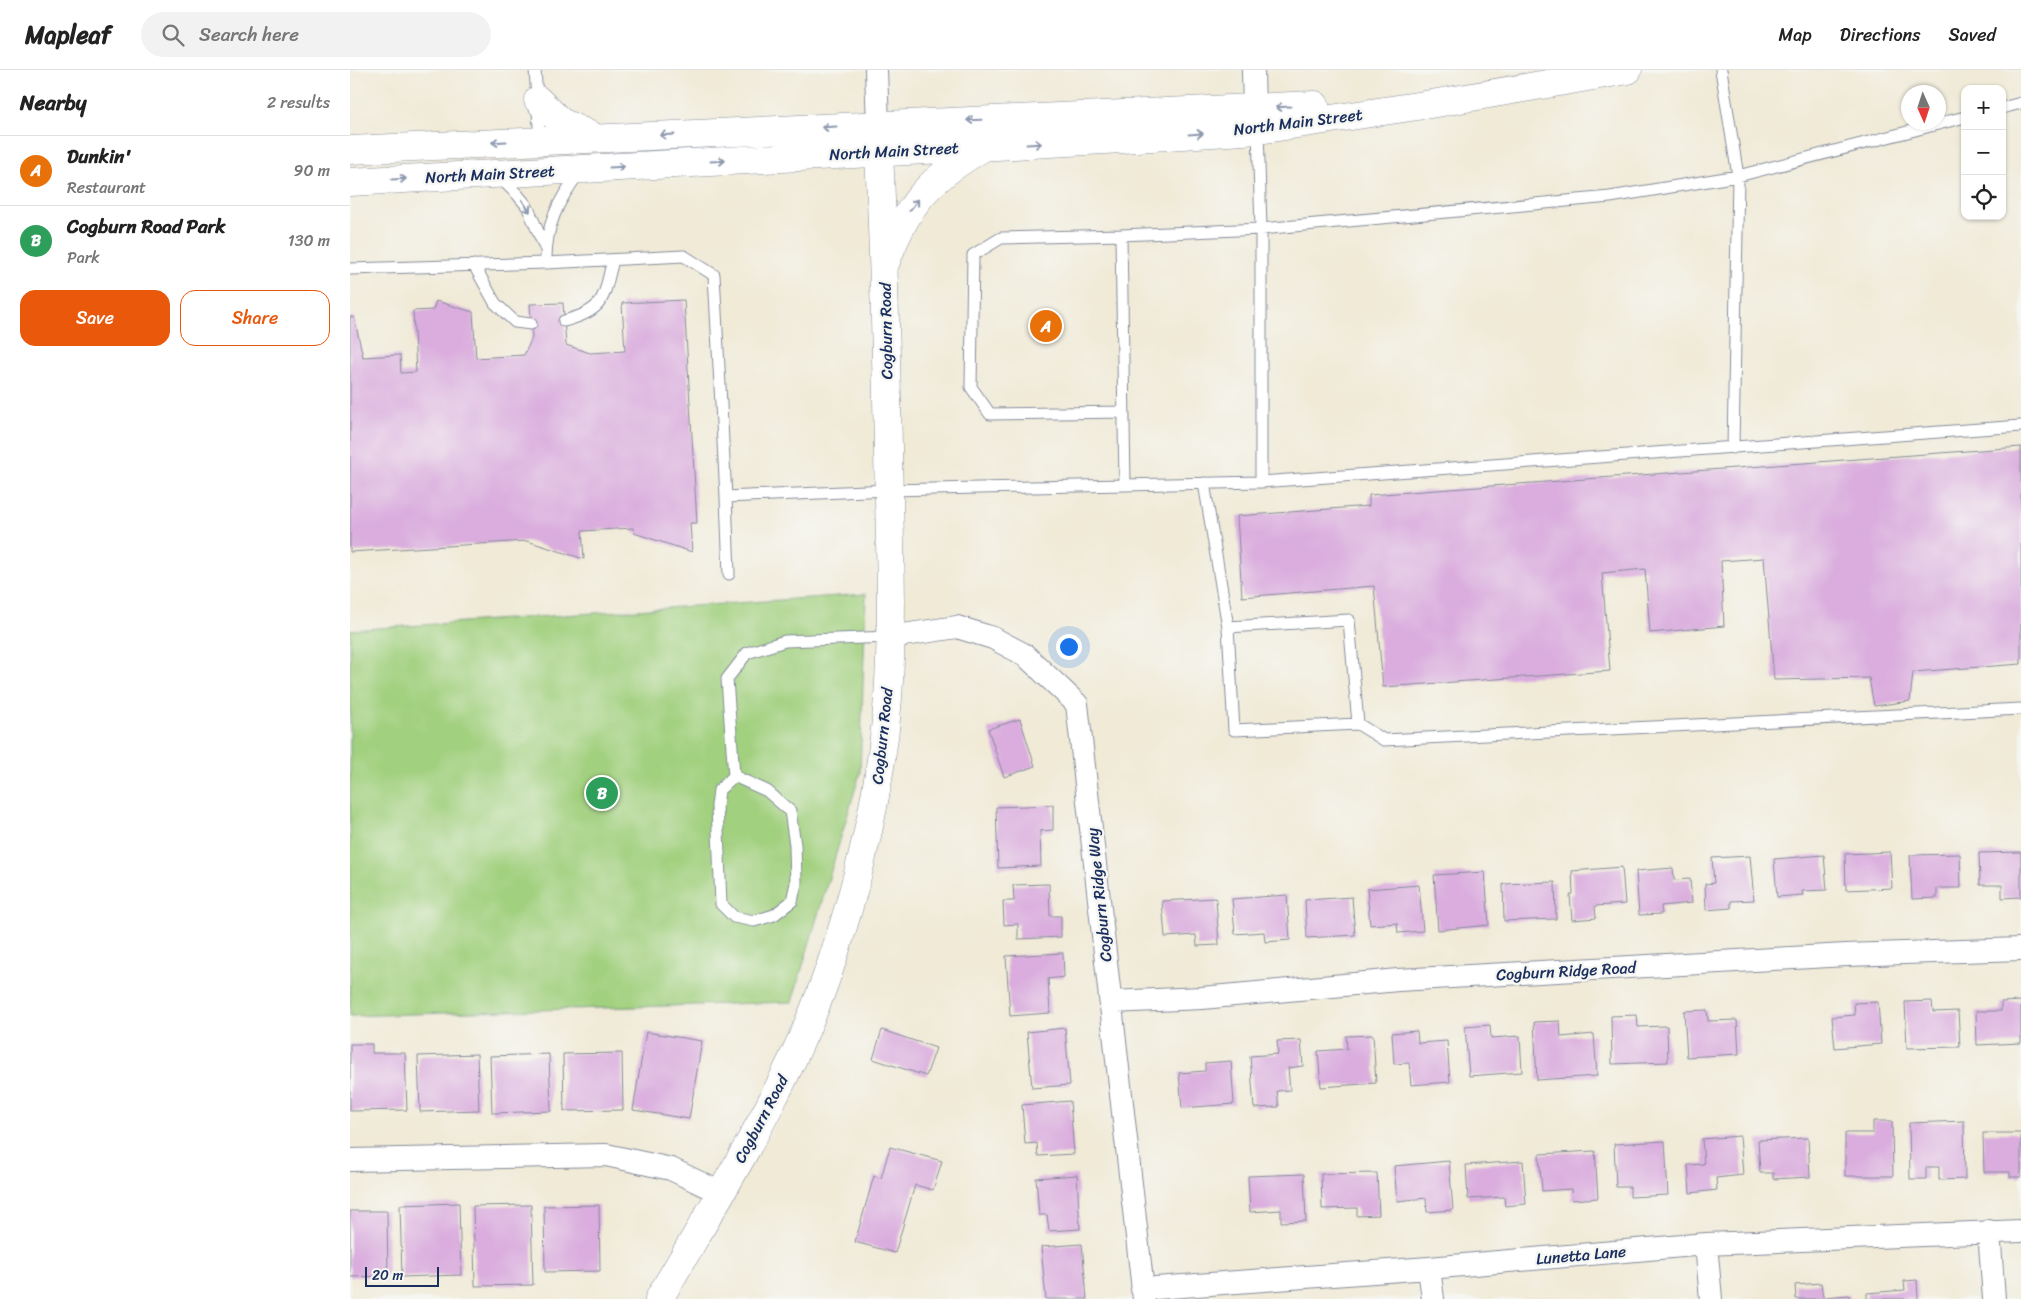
<!DOCTYPE html>
<html lang="en">
<head>
<meta charset="utf-8">
<style>
	body { margin:0; font-family:Sriracha,sans-serif; background:#f2f2f2; color:#222 }
	.controls { position:absolute; right:15px; top:15px; display:grid; overflow:hidden; border-radius:10px; box-shadow:0 1px 4px #0004 }
	.controls button { width:45px; height:45px; display:grid; place-items:center; padding:0; border:0; border-bottom:1px solid #e0e0e0; background:#fff; color:#222; font:25px sans-serif }
	.compass { position:absolute; left:1551px; top:15px; width:45px; height:45px; border-radius:50%; background:#fff; box-shadow:0 1px 4px #0004; rotate:177deg }
	.scale { position:absolute; left:15px; bottom:12px; width:74px; box-sizing:border-box; padding-left:5px; border:2px solid #1b2f5e; border-top:0; font-size:14px; line-height:18px; white-space:nowrap; color:#1b2f5e; -webkit-text-stroke:4px #f6f6f2; paint-order:stroke }
	.you { position:absolute; left:718px; top:576px; width:18px; height:18px; margin:-12px; border:4px solid #fff; border-radius:50%; background:#1a73e8; box-shadow:0 0 0 8px #1a73e833 }
	.badge { display:grid; place-items:center; width:32px; height:32px; border-radius:50%; background:#ea580c; color:#fff; font-size:16px; font-weight:700 }
	.pin { position:absolute; translate:-50% -50%; border:2px solid #fff; box-shadow:0 1px 5px #0006 }
	.list { margin:0; padding:0; list-style:none }
	h2 { display:flex; justify-content:space-between; align-items:center; height:65px; margin:0; padding:0 20px; font-size:21px }
	h2 small { font-size:16px; font-weight:400; color:#767676 }
	.list li { display:grid; grid-template-columns:32px 1fr auto; gap:15px; align-items:center; box-sizing:border-box; height:70px; padding:0 20px; border-top:1px solid #e0e0e0 }
	.list b { display:block; font-size:19px; white-space:nowrap }
	.list p { margin:0; font-size:16px; white-space:nowrap; color:#767676 }
	.list em { font-size:16px; font-style:normal; color:#767676 }
	.actions { display:flex; gap:10px; padding:15px 20px }
	.actions a { flex:1; padding:11px 0; border:1px solid #ea580c; border-radius:15px; text-align:center; font-size:18px; color:#ea580c }
	.actions .main { background:#ea580c; color:#fff }
	.icon { flex:none; width:28px; height:28px; fill:none; stroke:currentColor; stroke-width:2; stroke-linecap:round; stroke-linejoin:round }
	.map { position:relative; flex:none; width:1671px; height:1229px; overflow:hidden }
	header { display:flex; align-items:center; gap:30px; box-sizing:border-box; height:70px; padding:0 25px; background:#fff; border-bottom:1px solid #e0e0e0 }
	header strong { font-size:24px }
	nav { display:flex; gap:28px; margin-inline-start:auto; font-size:18px }
	.search { width:350px; height:45px; background:#f2f2f2; display:flex; align-items:center; gap:12px; box-sizing:border-box; padding:0 18px; border-radius:28px; color:#767676; font-size:19px }
	main { display:flex }
	aside { flex:1; background:#fff }
	.map>svg:first-child { display:block }
	.green { fill:#a1d07e; stroke:#5e806e }
	.building { fill:#daadde }
	.lines { fill:none; stroke-linecap:round; stroke-linejoin:round }
	.service-casing { stroke:#868c9a; stroke-width:13 }
	.minor-casing { stroke:#868c9a; stroke-width:24 }
	.tertiary-casing { stroke:#868c9a; stroke-width:29 }
	.primary-casing { stroke:#868c9a; stroke-width:29 }
	.service { stroke:#fff; stroke-width:11 }
	.minor { stroke:#fff; stroke-width:22 }
	.tertiary { stroke:#fff; stroke-width:28 }
	.primary { stroke:#fff; stroke-width:28 }
	.oneway { stroke:#8d97ae }
	.labels { text-anchor:middle; dominant-baseline:central; stroke-width:5; stroke-linejoin:round; paint-order:stroke }
	.street-label { font-size:16px; fill:#1b2f5e; stroke:#f6f6f2 }
</style>
</head>
<body>
<header>
<strong>Mapleaf</strong>
<div class="search"><svg class="icon" aria-label="search" viewBox="0 0 24 24"><circle cx="10" cy="10" r="6"/><path d="M15 15l6 6"/></svg>Search here</div>
<nav><a>Map</a><a>Directions</a><a>Saved</a></nav>
</header>
<main>
<aside>
<h2>Nearby<small>2 results</small></h2>
<ul class="list">
<li><span class="badge" style="background:#e8710a">A</span><div><b>Dunkin'</b><p>Restaurant</p></div><em>90 m</em></li>
<li><span class="badge" style="background:#2e9e5b">B</span><div><b>Cogburn Road Park</b><p>Park</p></div><em>130 m</em></li>
</ul>
<div class="actions"><a class="main">Save</a><a>Share</a></div>
</aside>
<div class="map">
<svg width="1671" height="1229" viewBox="0 0 1671 1229">
	<rect width="100%" height="100%" fill="#f6f6f2"/>
	<filter id="ink" filterUnits="userSpaceOnUse"><feTurbulence type="fractalNoise" baseFrequency=".02" numOctaves="2"/><feDisplacementMap in="SourceGraphic" scale="10" xChannelSelector="R" yChannelSelector="G"/><feConvolveMatrix kernelMatrix="1 2 1 2 8 2 1 2 1" color-interpolation-filters="sRGB"/></filter>
	<filter id="wash" filterUnits="userSpaceOnUse"><feTurbulence type="fractalNoise" baseFrequency=".0096" numOctaves="4" result="noise"/><feDisplacementMap in="SourceGraphic" scale="20" xChannelSelector="R" yChannelSelector="G"/><feGaussianBlur stdDeviation="1.12" result="paint"/><feColorMatrix in="noise" values="0 0 0 0 0 0 0 0 0 0 0 0 0 0 0 0 0 1.4 0 .05"/><feComposite in="paint" operator="in"/></filter>
	<g filter="url(#wash)">
		<rect width="100%" height="100%" fill="#f0ead7"/>
		<path class="green" d="M 516,524 L 510,703 L 442,932 L 0,946 L 0,560 Z"/>
		<g id="blocks">
			<path class="building" d="M 334,230 L 347,453 L 340,453 L 342,482 L 284,463 L 283,458 L 232,461 L 234,489 L 177,471 L 0,482 L 0,247 L 4,247 L 13,287 L 50,285 L 51,303 L 66,302 L 63,241 L 83,240 L 86,231 L 123,242 L 126,288 L 174,285 L 182,268 L 180,234 L 213,233 L 216,275 L 240,283 L 275,281 L 272,233 Z
				M 1671,377 L 1671,594 L 1563,602 L 1560,631 L 1524,636 L 1519,608 L 1424,610 L 1414,488 L 1371,491 L 1374,556 L 1300,563 L 1295,499 L 1252,503 L 1260,601 L 1033,617 L 1024,516 L 892,527 L 887,446 L 1019,436 L 1019,425 Z
				M 670,649 L 685,696 L 654,707 L 638,659 Z
				M 703,735 L 703,760 L 690,761 L 691,796 L 648,798 L 646,737 Z
				M 1540,782 L 1542,818 L 1496,820 L 1495,784 Z
				M 1671,782 L 1671,827 L 1652,828 L 1652,815 L 1630,815 L 1629,783 Z
				M 1610,784 L 1611,818 L 1587,818 L 1587,828 L 1562,829 L 1560,785 Z
				M 1474,785 L 1477,820 L 1452,821 L 1453,825 L 1427,827 L 1424,789 Z
				M 1400,786 L 1404,830 L 1381,831 L 1381,838 L 1356,840 L 1355,814 L 1364,813 L 1362,788 Z
				M 1272,797 L 1275,834 L 1245,836 L 1246,848 L 1222,850 L 1220,825 L 1223,824 L 1222,801 Z
				M 1323,798 L 1324,810 L 1340,809 L 1342,833 L 1311,836 L 1312,844 L 1289,845 L 1286,801 Z
				M 1135,802 L 1139,855 L 1088,860 L 1084,805 Z
				M 1205,812 L 1206,849 L 1154,851 L 1153,814 Z
				M 699,814 L 700,846 L 711,846 L 711,867 L 668,869 L 668,854 L 654,855 L 653,831 L 664,831 L 663,815 Z
				M 1069,815 L 1073,861 L 1048,863 L 1047,853 L 1020,855 L 1017,819 Z
				M 937,825 L 940,870 L 915,872 L 914,862 L 885,864 L 882,829 Z
				M 1002,827 L 1005,865 L 957,868 L 955,830 Z
				M 866,828 L 869,875 L 847,876 L 846,865 L 815,867 L 812,831 Z
				M 713,883 L 714,907 L 698,909 L 700,943 L 660,946 L 656,886 Z
				M 1582,931 L 1583,942 L 1608,941 L 1610,977 L 1557,978 L 1555,932 Z
				M 1671,931 L 1671,973 L 1627,975 L 1626,941 L 1651,941 L 1651,932 Z
				M 1528,932 L 1531,974 L 1485,978 L 1482,947 L 1505,945 L 1504,933 Z
				M 1357,940 L 1358,951 L 1387,950 L 1389,984 L 1337,987 L 1334,941 Z
				M 1287,945 L 1288,957 L 1317,956 L 1318,992 L 1262,994 L 1261,946 Z
				M 1210,951 L 1211,967 L 1244,964 L 1247,1006 L 1187,1010 L 1184,952 Z
				M 1140,955 L 1141,968 L 1170,966 L 1172,1002 L 1119,1006 L 1115,957 Z
				M 715,958 L 720,1015 L 682,1018 L 677,962 Z
				M 532,960 L 586,978 L 576,1006 L 523,989 Z
				M 1067,961 L 1068,973 L 1097,971 L 1100,1012 L 1061,1015 L 1059,993 L 1044,994 L 1042,963 Z
				M 296,962 L 352,971 L 339,1049 L 283,1040 Z
				M 1023,965 L 1026,1013 L 971,1017 L 968,981 L 997,979 L 996,966 Z
				M 951,970 L 953,996 L 938,998 L 940,1020 L 927,1021 L 929,1037 L 904,1038 L 900,986 L 928,984 L 927,971 Z
				M 0,974 L 22,974 L 22,983 L 55,983 L 57,1040 L 0,1041 Z
				M 272,983 L 273,1040 L 214,1041 L 213,984 Z
				M 127,984 L 129,1040 L 70,1042 L 68,986 Z
				M 199,984 L 201,1041 L 142,1043 L 140,986 Z
				M 881,991 L 884,1034 L 832,1038 L 829,1003 L 855,1001 L 855,993 Z
				M 720,1031 L 724,1084 L 688,1086 L 687,1073 L 675,1074 L 672,1035 Z
				M 1523,1051 L 1542,1051 L 1543,1106 L 1495,1106 L 1495,1063 L 1523,1063 Z
				M 1614,1051 L 1615,1109 L 1589,1110 L 1589,1097 L 1576,1097 L 1576,1109 L 1560,1109 L 1559,1053 Z
				M 1633,1063 L 1671,1063 L 1671,1107 L 1660,1107 L 1660,1102 L 1634,1102 Z
				M 1390,1066 L 1393,1105 L 1366,1108 L 1367,1120 L 1340,1123 L 1338,1095 L 1354,1094 L 1352,1069 Z
				M 1458,1068 L 1460,1107 L 1423,1109 L 1423,1103 L 1410,1103 L 1408,1070 Z
				M 1315,1071 L 1318,1125 L 1280,1127 L 1280,1117 L 1266,1117 L 1264,1074 Z
				M 540,1077 L 592,1091 L 583,1120 L 565,1115 L 545,1183 L 505,1172 L 524,1106 L 531,1108 Z
				M 1245,1081 L 1248,1128 L 1222,1130 L 1221,1119 L 1192,1121 L 1189,1084 Z
				M 1099,1091 L 1103,1140 L 1077,1142 L 1076,1128 L 1047,1131 L 1044,1096 Z
				M 1173,1091 L 1176,1134 L 1155,1136 L 1154,1127 L 1118,1129 L 1116,1095 Z
				M 1027,1103 L 1029,1145 L 1007,1146 L 1007,1138 L 972,1139 L 971,1104 Z
				M 954,1104 L 956,1151 L 931,1152 L 931,1140 L 900,1142 L 898,1106 Z
				M 727,1105 L 730,1159 L 699,1161 L 697,1145 L 689,1145 L 686,1108 Z
				M 109,1133 L 111,1205 L 52,1207 L 50,1135 Z
				M 181,1135 L 183,1215 L 125,1216 L 123,1136 Z
				M 249,1135 L 250,1201 L 195,1202 L 194,1136 Z
				M 0,1141 L 37,1141 L 38,1206 L 0,1207 Z
				M 732,1174 L 737,1229 L 696,1229 L 691,1177 Z
				M 1567,1210 L 1568,1229 L 1517,1229 L 1517,1223 L 1555,1220 L 1554,1211 Z
				M 1471,1213 L 1473,1227 L 1499,1225 L 1500,1229 L 1446,1229 L 1445,1215 Z"/>
		</g>
	</g>
	<g filter="url(#ink)">
		<use href="#blocks" fill-opacity="0" stroke="#868c9a" stroke-width="1"/>
		<g class="lines">
			<g class="service-casing">
				<path id="service" d="M 185,0 L 190,70
					M 1371,0 L 1388,106 L 1383,378
					M 1652,38 L 1671,33
					M 908,60 L 911,159 L 911,412
					M 150,108 L 167,124 L 177,136 L 195,178
					M 771,165 L 651,168 L 623,185 L 621,317 L 640,344 L 773,342
					M 196,193 L 334,186 L 364,205 L 376,427 L 539,420 L 911,412 L 1671,356
					M 124,195 L 145,233 L 165,252 L 181,254
					M 0,199 L 196,193 C 195,157 208,130 230,102
					M 214,251 C 256,240 253,228 263,190
					M 854,413 L 878,557 L 999,550 L 1008,654 L 884,660 L 878,557
					M 775,415 L 771,165 L 911,159 L 1260,127 L 1388,106 L 1615,47
					M 376,427 L 379,504
					M 1008,654 L 1034,670 L 1671,639
					M 384,706 L 417,721 L 440,741 L 445,775 L 446,813 L 442,831 L 424,845 L 404,851 L 384,847 L 371,834 L 367,736 L 369,720 L 384,706 L 377,609 L 397,583 L 435,571 L 540,567"/>
			</g>
			<g class="minor-casing">
				<path id="minor" d="M 526,0 L 528,55
					M 903,0 L 904,38
					M 540,567 L 607,557 L 643,568 L 675,585 L 727,634 L 794,1229
					M 761,932 L 852,928 L 1048,910 L 1496,885 L 1671,879
					M 0,1090 L 256,1085 L 321,1099 L 371,1123
					M 1639,1161 L 1644,1229
					M 1356,1174 L 1361,1229
					M 1079,1198 L 1083,1229
					M 792,1219 L 1079,1198 L 1356,1174 L 1671,1161"/>
			</g>
			<g class="tertiary-casing">
				<path id="tertiary" d="M 309,1229 C 371,1122 440,1015 480,897 C 509,811 531,719 538,628 C 544,544 539,461 538,377 C 536,271 533,165 528,59"/>
			</g>
			<g class="primary-casing">
				<path id="primary" d="M 188,30 L 211,52 L 242,66
					M 0,80 L 965,35
					M 0,112 L 772,69 L 908,60 L 1087,33 L 1278,0
					M 535,194 C 557,134 578,109 634,77"/>
			</g>
			<use href="#service" class="service"/>
			<use href="#minor" class="minor"/>
			<use href="#tertiary" class="tertiary"/>
			<use href="#primary" class="primary"/>
		</g>
		<defs><path id="oneway-shaft" d="M-6 0H5M1.5-3L5.5 0L1.5 3" fill="none" stroke-width="1.6" stroke-linecap="round" stroke-linejoin="round" transform="scale(1.25)"/></defs>
		<g class="oneway">
			<use href="#oneway-shaft" transform="translate(933 37) rotate(177)"/>
			<use href="#oneway-shaft" transform="translate(624 50) rotate(178)"/>
			<use href="#oneway-shaft" transform="translate(479 57) rotate(177)"/>
			<use href="#oneway-shaft" transform="translate(846 64) rotate(-4)"/>
			<use href="#oneway-shaft" transform="translate(317 65) rotate(177)"/>
			<use href="#oneway-shaft" transform="translate(149 72) rotate(177)"/>
			<use href="#oneway-shaft" transform="translate(684 74) rotate(-3)"/>
			<use href="#oneway-shaft" transform="translate(368 91) rotate(-3)"/>
			<use href="#oneway-shaft" transform="translate(267 97) rotate(-3)"/>
			<use href="#oneway-shaft" transform="translate(49 109) rotate(-3)"/>
			<use href="#oneway-shaft" transform="translate(564 135) rotate(-53)"/>
			<use href="#oneway-shaft" transform="translate(176 136) rotate(57)"/>
		</g>
	</g>
	<g class="labels">
		<g class="street-label">
			<text transform="translate(948 52) rotate(-7)">North Main Street</text>
			<text transform="translate(544 81) rotate(-3)">North Main Street</text>
			<text transform="translate(140 104) rotate(-3)">North Main Street</text>
			<text transform="translate(536 261) rotate(-91)">Cogburn Road</text>
			<text transform="translate(532 666) rotate(-84)">Cogburn Road</text>
			<text transform="translate(749 825) rotate(-96)">Cogburn Ridge Way</text>
			<text transform="translate(1216 901) rotate(-3)">Cogburn Ridge Road</text>
			<text transform="translate(411 1049) rotate(-62)">Cogburn Road</text>
			<text transform="translate(1231 1185) rotate(-5)">Lunetta Lane</text>
		</g>
	</g>
</svg>
<div class="controls">
<button>+</button>
<button>−</button>
<button><svg class="icon" aria-label="locate" viewBox="0 0 24 24"><circle cx="12" cy="12" r="6"/><path d="M12 2v4M12 18v4M2 12h4M18 12h4"/></svg></button>
</div>
<svg class="compass" viewBox="-18 -18 36 36"><path d="M0-13l5 13h-10z" fill="#e53935"/><path d="M0 13l5-13h-10z" fill="#767676"/></svg>
<div class="scale">20 m</div>
<div class="you"></div>
<div class="pin badge" style="left:696px;top:256px;background:#e8710a">A</div>
<div class="pin badge" style="left:252px;top:723px;background:#2e9e5b">B</div>
</div>
</main>
</body>
</html>
